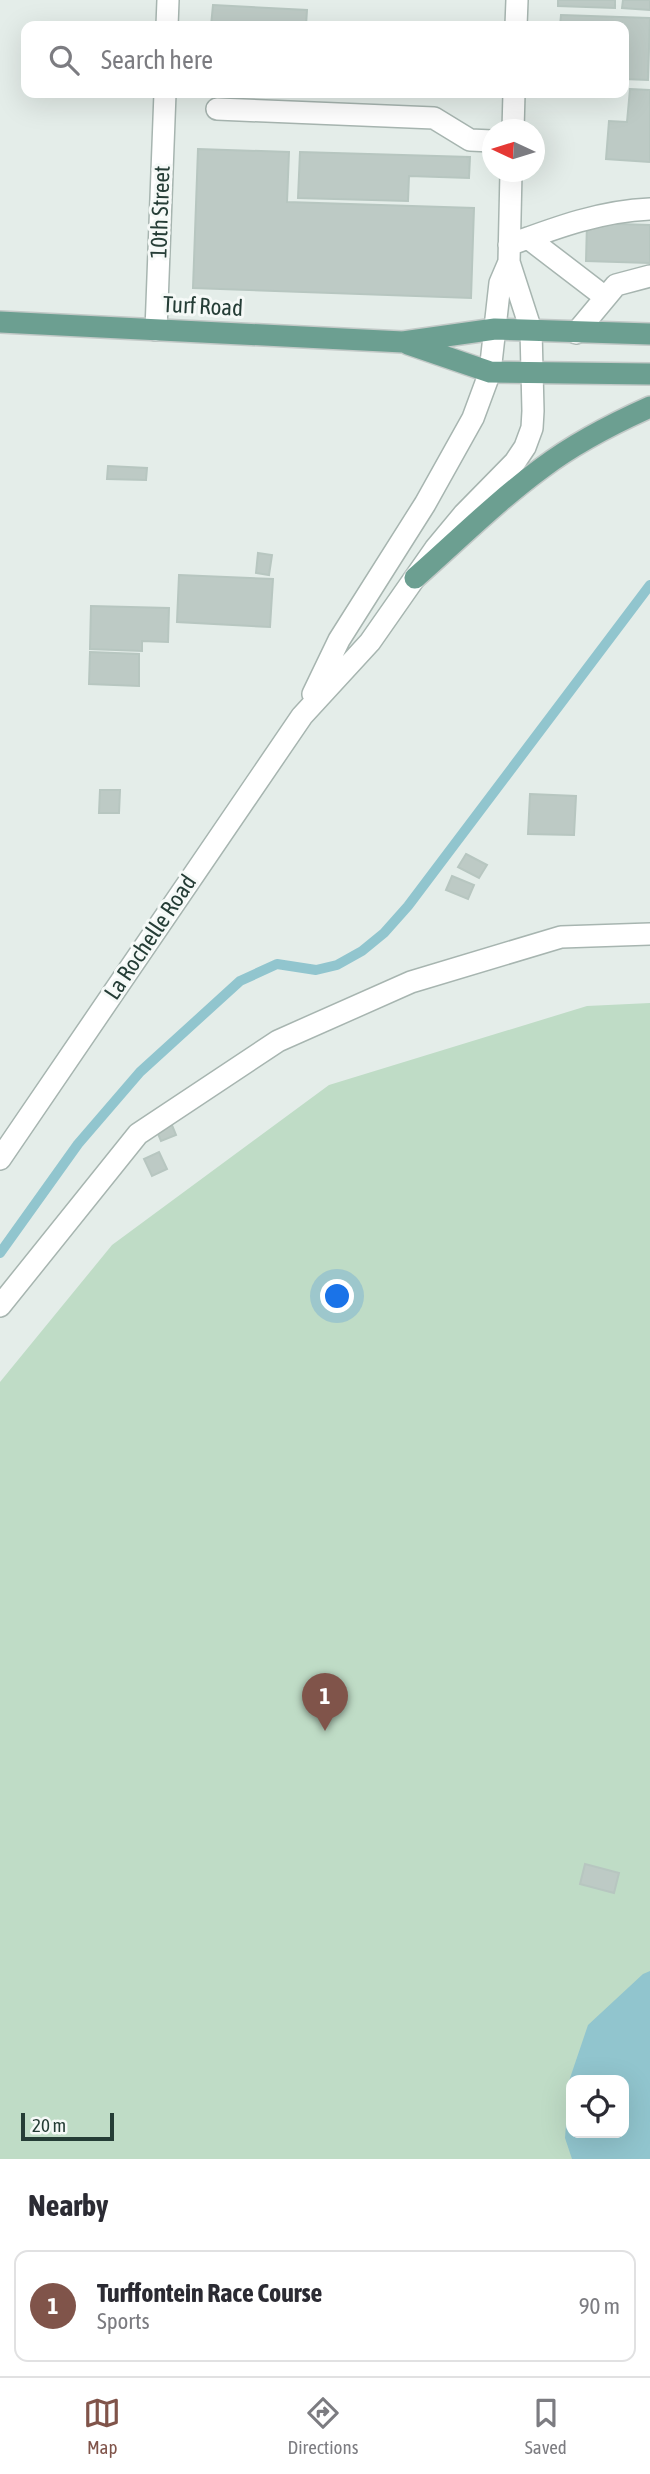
<!DOCTYPE html>
<html lang="en">
<head>
<meta charset="utf-8">
<style>
	body { margin:0; font-family:"Asap Condensed",sans-serif; background:#f7f7f7; color:#2b2b33 }
	.controls { position:absolute; right:21px; bottom:21px; display:grid; overflow:hidden; border-radius:14px; box-shadow:0 7px 28px #0002 }
	.controls button { width:63px; height:63px; display:grid; place-items:center; padding:0; border:0; border-bottom:2px solid #e1e1e2; background:#fff; color:#2b2b33; font:35px sans-serif }
	.compass { position:absolute; left:482px; top:119px; width:63px; height:63px; border-radius:50%; background:#fff; box-shadow:0 7px 28px #0002; rotate:274deg }
	.scale { position:absolute; left:21px; bottom:18px; width:93px; box-sizing:border-box; padding-left:7px; border:4px solid #253d36; border-top:0; font-size:19px; line-height:24px; white-space:nowrap; color:#253d36; -webkit-text-stroke:5px #f5f9f7; paint-order:stroke }
	.you { position:absolute; left:338px; top:1297px; width:24px; height:24px; margin:-18px; border:5px solid #fff; border-radius:50%; background:#1a73e8; box-shadow:0 0 0 10px #1a73e833 }
	.badge { display:grid; place-items:center; width:46px; height:46px; border-radius:50%; background:#80544a; color:#fff; font-size:23px; font-weight:700 }
	.pin { position:absolute; translate:-50% -58px; filter:drop-shadow(0 2px 4px #0008) }
	.pin::after { content:''; position:absolute; top:37px; width:24px; height:21px; background:inherit; clip-path:polygon(0 0,100% 0,50% 100%) }
	.list { margin:0; padding:0; list-style:none }
	h2 { display:flex; justify-content:space-between; align-items:center; height:91px; margin:0; padding:0 28px; font-size:30px }
	h2 small { font-size:23px; font-weight:400; color:#7c7c81 }
	.list li { display:grid; grid-template-columns:46px 1fr auto; gap:21px; align-items:center; box-sizing:border-box; height:112px; margin:0 14px 14px; padding:0 14px; border:2px solid #e1e1e2; border-radius:14px }
	.list b { display:block; font-size:26px; white-space:nowrap }
	.list p { margin:0; font-size:23px; white-space:nowrap; color:#7c7c81 }
	.list em { font-size:23px; font-style:normal; color:#7c7c81 }
	.icon { flex:none; width:38px; height:38px; fill:none; stroke:currentColor; stroke-width:2; stroke-linecap:round; stroke-linejoin:round }
	.map { position:relative; flex:none; width:650px; height:2159px; overflow:hidden }
	.search { position:absolute; background:#fff; box-shadow:0 7px 28px #0002; left:21px; right:21px; top:21px; height:77px; display:flex; align-items:center; gap:18px; box-sizing:border-box; padding:0 24px; border-radius:14px; color:#7c7c81; font-size:26px }
	.sheet { height:217px; background:#fff }
	nav { display:flex; justify-content:space-around; align-items:center; box-sizing:border-box; height:98px; border-top:2px solid #e1e1e2; background:#fff; font-size:19px; color:#7c7c81 }
	nav a { display:grid; justify-items:center; gap:4px }
	nav .on { color:#80544a }
	.map>svg:first-child { display:block }
	.green { fill:#bfdcc6; fill-rule:evenodd }
	.water { fill:#91c5ce; fill-rule:evenodd }
	.lines { fill:none; stroke-linecap:round; stroke-linejoin:round }
	.stream { stroke:#91c5ce; stroke-width:10 }
	.building { fill:#bdcac5; stroke:#b7c6c0; stroke-width:2 }
	.minor-casing { stroke:#a7b5b0; stroke-width:24 }
	.major-casing { stroke:#c2c9c7; stroke-width:24 }
	.minor { stroke:#fff; stroke-width:21 }
	.major { stroke:#6c9f91; stroke-width:21 }
	.labels { text-anchor:middle; dominant-baseline:central; stroke-width:6; stroke-linejoin:round; paint-order:stroke }
	.street-label { font-size:23px; fill:#253d36; stroke:#f5f9f7 }
</style>
</head>
<body>
<div class="map">
<svg width="650" height="2159" viewBox="0 0 650 2159">
	<rect width="100%" height="100%" fill="#e4ede9"/>
	<path class="green" d="M 650,1003 L 650,2159 L 0,2159 L 0,1382 L 112,1245 L 329,1085 L 587,1006 ZM 571,2080 L 624,2080 L 624,2133 L 571,2133 Z"/>
	<path class="water" d="M 650,1971 L 650,2159 L 572,2159 L 565,2138 L 569,2081 L 588,2025 L 643,1974 ZM 571,2080 L 624,2080 L 624,2133 L 571,2133 Z"/>
	<g class="lines">
		<path class="stream" d="M 0,1253 L 78,1144 L 140,1072 L 240,981 L 277,964 L 316,970 L 337,965 L 362,951 L 384,933 L 408,906 L 650,585"/>
	</g>
	<path class="building" d="M 558,0 L 615,0 L 615,8 L 558,6 Z
		M 623,0 L 650,0 L 650,10 L 622,8 Z
		M 213,5 L 307,10 L 306,26 L 211,26 Z
		M 561,15 L 650,18 L 648,80 L 624,79 L 624,26 L 560,26 Z
		M 630,89 L 650,90 L 650,162 L 606,159 L 609,121 L 627,122 Z
		M 198,149 L 289,152 L 287,202 L 474,208 L 471,298 L 193,288 Z
		M 300,152 L 470,157 L 469,178 L 409,176 L 408,201 L 298,198 Z
		M 587,223 L 650,225 L 650,263 L 586,261 Z
		M 108,466 L 147,468 L 146,480 L 107,479 Z
		M 258,553 L 272,555 L 269,575 L 256,573 Z
		M 179,575 L 273,579 L 270,627 L 177,622 Z
		M 91,606 L 169,608 L 168,642 L 142,641 L 142,651 L 90,649 Z
		M 90,652 L 139,654 L 139,686 L 89,684 Z
		M 100,790 L 120,790 L 119,813 L 99,813 Z
		M 530,794 L 576,796 L 574,835 L 528,834 Z
		M 466,854 L 487,865 L 479,878 L 458,867 Z
		M 452,876 L 474,885 L 468,899 L 446,890 Z
		M 169,1118 L 176,1135 L 161,1141 L 154,1124 Z
		M 159,1152 L 167,1169 L 152,1176 L 144,1159 Z
		M 585,1864 L 619,1873 L 614,1893 L 580,1884 Z"/>
	<g class="lines">
		<g class="minor-casing">
			<path id="minor" d="M 167,26 L 168,0
				M 516,26 L 517,0
				M 217,109 L 434,118 L 470,140 L 492,141
				M 513,130 L 514,93
				M 528,238 L 605,297
				M 509,245 C 555,228 600,211 650,209
				M 156,330 L 165,93
				M 576,333 L 616,285 L 650,276
				M 313,694 L 339,640 L 425,504 L 473,418 L 490,372 L 500,283 L 509,262
				M 0,1159 L 302,716 L 370,642 L 435,549 L 464,514 L 515,462 L 525,447 L 532,428 L 533,411 L 531,330 L 509,262 L 511,172
				M 0,1306 L 138,1134 L 278,1041 L 411,982 L 561,937 L 650,934"/>
		</g>
		<g class="major-casing">
			<path id="major" d="M 0,322 L 403,342 L 495,329 L 650,334
				M 408,344 L 490,372 L 650,374
				M 415,578 C 457,541 497,501 542,468 C 575,443 612,424 650,407"/>
		</g>
		<use href="#minor" class="minor"/>
		<use href="#major" class="major"/>
	</g>
	<g class="labels">
		<g class="street-label">
			<text transform="translate(160 212) rotate(-88)">10th Street</text>
			<text transform="translate(203 306) rotate(3)">Turf Road</text>
			<text transform="translate(150 937) rotate(-56)">La Rochelle Road</text>
		</g>
	</g>
</svg>
<div class="controls">
<button><svg class="icon" aria-label="locate" viewBox="0 0 24 24"><circle cx="12" cy="12" r="6"/><path d="M12 2v4M12 18v4M2 12h4M18 12h4"/></svg></button>
</div>
<svg class="compass" viewBox="-18 -18 36 36"><path d="M0-13l5 13h-10z" fill="#e53935"/><path d="M0 13l5-13h-10z" fill="#7c7c81"/></svg>
<div class="scale">20 m</div>
<div class="you"></div>
<div class="pin badge" style="left:325px;top:1731px">1</div>
<div class="search"><svg class="icon" aria-label="search" viewBox="0 0 24 24"><circle cx="10" cy="10" r="6"/><path d="M15 15l6 6"/></svg>Search here</div>
</div>
<section class="sheet">
<h2>Nearby<small></small></h2>
<ul class="list">
<li><span class="badge">1</span><div><b>Turffontein Race Course</b><p>Sports</p></div><em>90 m</em></li>
</ul>
</section>
<nav>
<a class="on"><svg class="icon" aria-label="map" viewBox="0 0 24 24"><path d="M3 6l6-2 6 2 6-2v14l-6 2-6-2-6 2zM9 4v14M15 6v14"/></svg>Map</a>
<a><svg class="icon" aria-label="directions" viewBox="0 0 24 24"><path d="M12 3l9 9-9 9-9-9zM9 14v-3h6M13 9l2 2-2 2"/></svg>Directions</a>
<a><svg class="icon" aria-label="saved" viewBox="0 0 24 24"><path d="M7 4h10v16l-5-4-5 4z"/></svg>Saved</a>
</nav>
</body>
</html>
